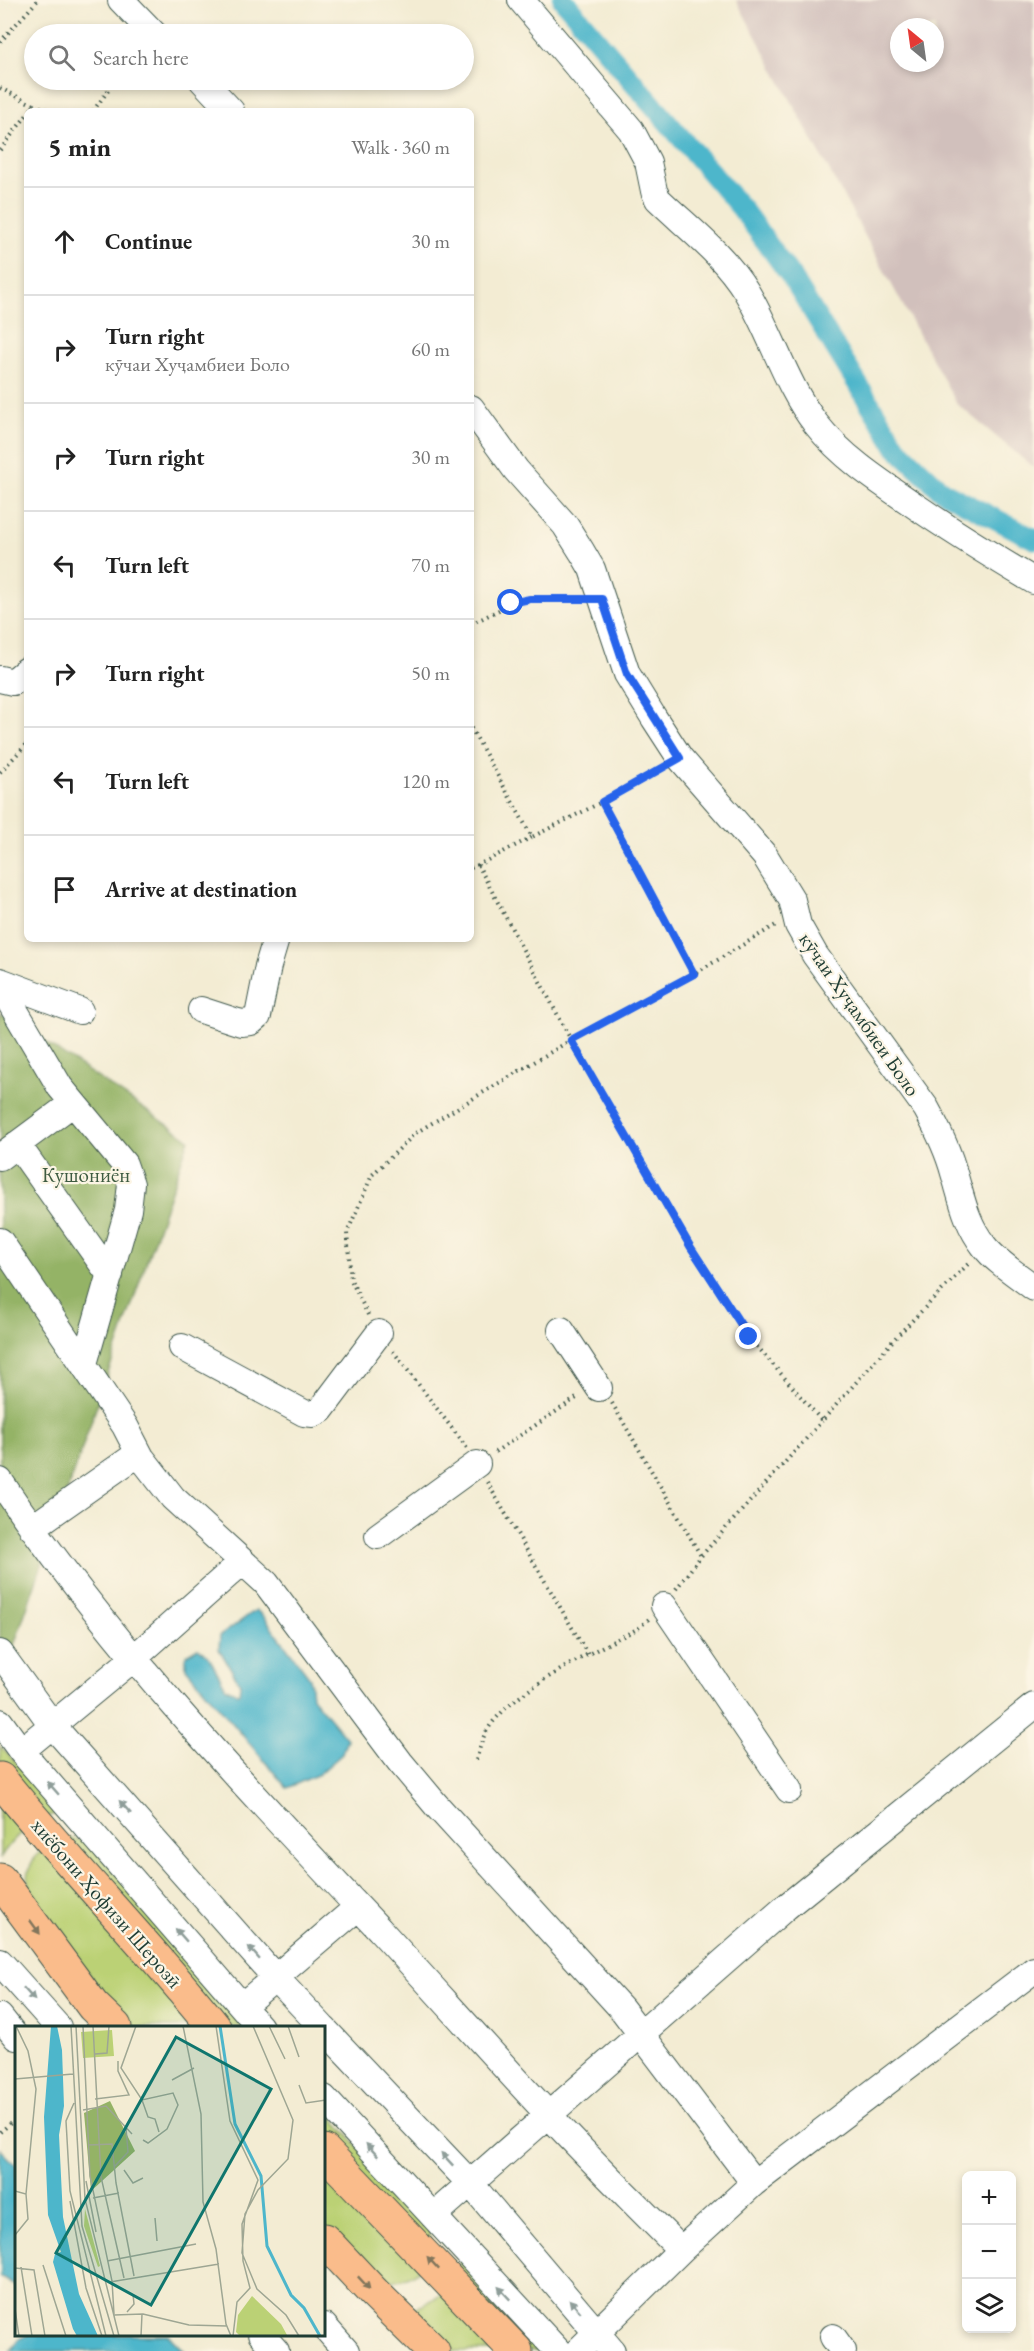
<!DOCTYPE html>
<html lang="en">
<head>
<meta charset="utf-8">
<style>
	body { margin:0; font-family:"EB Garamond",serif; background:#f6f6f6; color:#222 }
	.controls { position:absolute; right:18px; bottom:18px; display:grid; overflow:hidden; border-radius:9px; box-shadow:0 3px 9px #0003 }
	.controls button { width:54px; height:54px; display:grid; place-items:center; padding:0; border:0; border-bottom:2px solid #e0e0e0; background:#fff; color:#222; font:30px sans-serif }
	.compass { position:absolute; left:890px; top:18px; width:54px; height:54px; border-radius:50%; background:#fff; box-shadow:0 3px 9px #0003; rotate:331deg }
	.stop { position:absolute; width:18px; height:18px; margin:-14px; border:4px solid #2563eb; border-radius:50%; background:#fff }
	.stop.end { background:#2563eb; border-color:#fff; box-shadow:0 2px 6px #0008 }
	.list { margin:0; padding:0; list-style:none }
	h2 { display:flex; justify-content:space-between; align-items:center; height:78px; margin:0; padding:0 24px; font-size:26px }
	h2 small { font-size:20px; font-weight:400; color:#767676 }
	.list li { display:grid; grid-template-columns:39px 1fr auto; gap:18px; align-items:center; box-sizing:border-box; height:108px; padding:0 24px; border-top:2px solid #e0e0e0 }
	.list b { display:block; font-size:22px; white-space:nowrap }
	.list p { margin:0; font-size:20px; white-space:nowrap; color:#767676 }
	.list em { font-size:20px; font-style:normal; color:#767676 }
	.icon { flex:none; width:33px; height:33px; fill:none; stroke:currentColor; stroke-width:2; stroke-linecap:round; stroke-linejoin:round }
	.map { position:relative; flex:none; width:1034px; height:2351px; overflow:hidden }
	.search { position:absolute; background:#fff; box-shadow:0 3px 9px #0003; left:24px; top:24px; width:450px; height:66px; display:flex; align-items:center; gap:15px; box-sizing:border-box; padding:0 21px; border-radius:33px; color:#767676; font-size:22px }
	.panel { position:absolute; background:#fff; box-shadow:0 3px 9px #0003; left:24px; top:108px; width:450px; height:834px; border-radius:9px }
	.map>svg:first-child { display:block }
	.industrial { fill:#d1c0bc; fill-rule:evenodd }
	.green { fill:#bbd175; stroke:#6d8754; stroke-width:1.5 }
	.forest { fill:#94b366; stroke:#5a784d; stroke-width:1.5 }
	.water { fill:#4db6cb; stroke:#367a80; stroke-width:1.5 }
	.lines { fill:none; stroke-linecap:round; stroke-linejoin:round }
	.canal { stroke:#4db6cb; stroke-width:21 }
	.minor-casing { stroke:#3f574c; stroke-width:28 }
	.major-casing { stroke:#3f574c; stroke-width:35 }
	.path { stroke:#3f574c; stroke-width:4; stroke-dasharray:1.5 4.5; stroke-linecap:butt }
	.minor { stroke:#fff; stroke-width:26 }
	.major { stroke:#fabc8b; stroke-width:33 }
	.oneway { fill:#8f9e9a }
	.oneway2 { fill:#82765b }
	.route { stroke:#2563eb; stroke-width:8 }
	.labels { text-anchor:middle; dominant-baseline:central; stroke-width:4.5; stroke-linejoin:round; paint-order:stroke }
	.street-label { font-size:21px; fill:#1f3d34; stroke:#fcf5e5 }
	.park-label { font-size:21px; fill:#3e5b41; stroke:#fcf5e5 }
	.inset-river { fill:none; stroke:#4db6cb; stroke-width:3 }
	.inset-road { fill:none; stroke:#9ea693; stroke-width:1.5 }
	.view { fill:#0f766e; fill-opacity:0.15; stroke:#0f766e; stroke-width:3 }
	.inset-edge { fill:none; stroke:#1f3d34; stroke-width:3 }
</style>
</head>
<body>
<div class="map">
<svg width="1034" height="2351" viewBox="0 0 1034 2351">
	<rect width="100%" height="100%" fill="#fcf5e5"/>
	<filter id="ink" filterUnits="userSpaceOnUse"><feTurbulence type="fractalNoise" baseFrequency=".0167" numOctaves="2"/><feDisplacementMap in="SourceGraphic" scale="12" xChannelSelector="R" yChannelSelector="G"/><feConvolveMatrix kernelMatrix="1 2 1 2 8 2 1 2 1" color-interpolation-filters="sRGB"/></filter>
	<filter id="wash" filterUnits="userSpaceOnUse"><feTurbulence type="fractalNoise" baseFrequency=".008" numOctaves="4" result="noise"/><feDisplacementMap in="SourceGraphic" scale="24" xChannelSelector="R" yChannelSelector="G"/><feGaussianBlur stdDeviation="1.35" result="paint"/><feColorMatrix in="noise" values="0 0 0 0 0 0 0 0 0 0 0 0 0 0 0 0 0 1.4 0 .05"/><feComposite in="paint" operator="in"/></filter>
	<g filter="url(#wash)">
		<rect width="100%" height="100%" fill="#f3ecd3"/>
		<path class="industrial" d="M 736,0 L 1034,0 L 1034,468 L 957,404 ZM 899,27 L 935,27 L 935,63 L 899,63 Z"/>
		<path class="green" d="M 0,1746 L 40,1788 L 57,1813 C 32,1821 14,1835 0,1858 Z
			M 69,1838 L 87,1841 L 252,2027 L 130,2027 L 32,1903 C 21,1868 33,1847 69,1838 Z
			M 324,2108 L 430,2228 C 433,2266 415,2283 378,2281 L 324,2226 Z
			M 463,2253 L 545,2351 L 454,2351 L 414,2309 C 443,2298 454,2282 463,2253 Z"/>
		<path class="forest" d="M 0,1012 L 189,1139 L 3,1677 L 0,1673 Z"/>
		<path class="water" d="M 256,1610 L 264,1617 L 310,1678 L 312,1697 L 347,1739 L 342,1754 L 319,1774 L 287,1788 L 186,1668 L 186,1655 L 198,1648 L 209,1657 L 226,1688 L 239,1694 L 240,1684 L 219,1649 L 220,1636 Z
			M 0,2149 L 16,2165 L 16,2287 L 0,2277 Z
			M 27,2335 L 168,2335 L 184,2351 L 11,2351 L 19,2339 Z"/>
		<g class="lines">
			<path class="canal" d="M 563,0 L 742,209 L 793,279 L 897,448 L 942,491 L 1034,539"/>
		</g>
	</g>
	<g filter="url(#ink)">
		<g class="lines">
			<g class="minor-casing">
				<path id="minor" d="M 121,0 L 154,34
					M 521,0 L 631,130 L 648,162 L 654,191 L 658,199 C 688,228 724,255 746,291 C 772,334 785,384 816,424 C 841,456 877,480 911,503 C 951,531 992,556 1034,581
					M 202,80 L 231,111
					M 471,408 L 516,470 L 565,525 L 582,552 L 592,569 L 627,674 L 654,718 L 680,758 L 765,856 L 792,900 L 798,925 L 815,955 L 926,1108 C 937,1128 948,1150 954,1173 C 962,1199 966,1223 984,1246 C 996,1262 1018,1275 1034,1288
					M 0,679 L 13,682 L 27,670
					M 0,981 L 80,1011
					M 0,985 L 60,1087 L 124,1164 L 131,1184 L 128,1210 L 84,1364
					M 201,1010 L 241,1023 L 251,1022 L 258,1016 L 268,966 L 276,939
					M 17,1144 L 110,1275
					M 0,1157 L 73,1103
					M 0,1241 L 125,1426 L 141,1457 L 173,1498 L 266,1583 L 400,1762 L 436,1805 L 622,2009 L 754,2183
					M 561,1330 L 599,1388
					M 182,1347 L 304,1413 L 313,1414 L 321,1410 L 379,1333
					M 0,1481 C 110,1644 246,1788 380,1930 C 436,1991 491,2053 547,2113 C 590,2160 636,2204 681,2250
					M 32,1528 L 139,1453
					M 378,1536 L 477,1464
					M 664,1606 L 789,1790
					M 0,1653 L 53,1726 L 274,1976 L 322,2027
					M 0,1722 L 21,1751 L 260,2027
					M 21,1751 L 134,1658 L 242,1562
					M 0,1962 L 58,2027
					M 242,2006 L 358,1907
					M 0,2017 L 16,2037
					M 324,2029 L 469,2182 L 612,2351
					M 324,2098 L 558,2351
					M 433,2216 L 786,1907 L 1034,1706
					M 324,2326 L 346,2351
					M 261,2334 L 276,2351
					M 833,2337 L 843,2351
					M 578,2351 L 681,2250 L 754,2183 L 1034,1970"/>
			</g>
			<g class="major-casing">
				<path id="major" d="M 0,1779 C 68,1864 146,1942 214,2027
					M 0,1880 L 93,2006 L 115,2027
					M 324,2151 L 516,2351
					M 324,2240 L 373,2292 L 433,2351"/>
			</g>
			<path class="path" d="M 0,42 L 38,0
				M 0,88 L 34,105 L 30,111
				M 34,105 L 53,111
				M 93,111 L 116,80
				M 0,150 L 27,115
				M 471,624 L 511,604 L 530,599 L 580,599
				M 471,728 L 532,837 L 602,802 L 662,768
				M 0,772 L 27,744
				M 602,802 L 694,974 L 776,925
				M 471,868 L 478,865
				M 694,974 L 571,1040 L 690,1246 L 749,1337 L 822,1421 L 897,1336 L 970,1262
				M 368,1315 L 351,1280 L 347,1233 L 372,1175 L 417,1132 L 571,1040 L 478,865 L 532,837
				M 393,1351 L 467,1448
				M 612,1403 L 701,1556
				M 495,1452 L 578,1397
				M 487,1482 L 588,1655
				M 676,1589 L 701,1556 L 822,1421
				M 476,1760 C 479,1751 481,1742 485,1734 C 506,1693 596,1650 637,1629 L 649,1619
				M 0,2132 L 16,2119"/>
			<use href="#minor" class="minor"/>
			<use href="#major" class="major"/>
		</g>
		<defs><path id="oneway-solid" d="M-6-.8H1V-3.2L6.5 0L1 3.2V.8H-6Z" transform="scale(1.5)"/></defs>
		<g class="oneway">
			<use href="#oneway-solid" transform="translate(53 1788) rotate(-131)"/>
			<use href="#oneway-solid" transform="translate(125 1807) rotate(-132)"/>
			<use href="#oneway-solid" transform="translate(181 1935) rotate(-131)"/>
			<use href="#oneway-solid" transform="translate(254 1953) rotate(-131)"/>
			<use href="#oneway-solid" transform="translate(29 1994) rotate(48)"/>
			<use href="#oneway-solid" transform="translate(372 2150) rotate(-133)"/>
			<use href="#oneway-solid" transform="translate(447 2159) rotate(-133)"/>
			<use href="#oneway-solid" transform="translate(504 2293) rotate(-133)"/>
			<use href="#oneway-solid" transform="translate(575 2306) rotate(-131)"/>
		</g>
		<g class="oneway2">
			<use href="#oneway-solid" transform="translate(35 1927) rotate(54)"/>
			<use href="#oneway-solid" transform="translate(433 2263) rotate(-133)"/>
			<use href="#oneway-solid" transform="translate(364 2283) rotate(47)"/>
		</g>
	</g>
	<g class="lines" filter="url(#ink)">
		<path class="route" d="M 511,603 L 530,599 L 602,599 L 627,674 L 680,758 L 602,802 L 694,974 L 571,1040 L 690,1246 L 749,1337"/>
	</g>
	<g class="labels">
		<g class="street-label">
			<text transform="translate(860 1014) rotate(55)">кӯчаи Хуҷамбиеи Боло</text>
			<text transform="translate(107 1903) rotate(49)">хиёбони Ҳофизи Шерозӣ</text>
		</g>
		<g class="park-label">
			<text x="86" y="1174">Кушониён</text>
		</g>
	</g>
	<g transform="translate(15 2026)">
		<rect width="310" height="310" fill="#f3ecd3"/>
		<path d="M 97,4 L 99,30 L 68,32 L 66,6 ZM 70,183 L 85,240 L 83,241 L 69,200 ZM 237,270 L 266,298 L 272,309 L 283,310 L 225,310 L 221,306 L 223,289 Z" fill="#bbd175"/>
		<path d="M 95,75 L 120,125 L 76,165 L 69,87 Z" fill="#94b366"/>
		<path d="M 36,0 L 42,0 L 47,24 L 49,80 L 44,109 L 48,191 L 64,268 L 83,310 L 62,310 L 58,303 L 38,236 L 40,228 L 46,226 L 33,189 L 29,91 Z" fill="#4db6cb"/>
		<path class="inset-river" d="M 205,0 L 220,98 L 246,150 L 252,220 L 276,269 L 289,282 L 305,310"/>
		<path class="inset-road" d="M 1,0 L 13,25 L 21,63 L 11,168M 56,0 L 67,200 L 99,310M 61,0 L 70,173 L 104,310M 68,0 L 75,150 L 97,255 L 99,288M 78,0 L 86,151 L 109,252M 121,0 L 106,42 L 127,74 L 158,67 L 163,79 L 152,103 L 133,117 L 128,114M 168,0 L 186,88 L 188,176 L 201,223 L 211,298 L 216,310M 201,0 L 215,95 L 243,154 L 227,198 L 228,235 L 235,262 L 222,276 L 218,310M 238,0 L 278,94 L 273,133 L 243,164 L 230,188 L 227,227 L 242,263 L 271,289 L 284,310M 254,0 L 270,33M 273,0 L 284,31M 80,28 L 92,27 L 94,0M 0,53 L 58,48M 157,54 L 179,42M 284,59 L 291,77 L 311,74M 80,73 L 114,69 L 103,45 L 103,35M 127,74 L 133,91 L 140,93 L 144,106M 59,77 L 51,95 L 55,165 L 91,310M 68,84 L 91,80 L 117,108M 73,119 L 97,118 L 101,157 L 119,250M 100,140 L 113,126 L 111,102M 109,144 L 118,157 L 128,152M 71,155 L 81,206M 0,165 L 11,168 L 13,193 L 0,209M 78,172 L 104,167M 55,175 L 71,262 L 87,310M 140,192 L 142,215M 92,235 L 181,218M 28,239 L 51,310M 6,241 L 17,310M 0,242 L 19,244 L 30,310M 95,256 L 204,238M 0,283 L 4,310M 112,286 L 119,278 L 118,268M 99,289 L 128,288 L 174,299 L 212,300M 126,310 L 127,288"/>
		<path class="view" d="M 161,11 L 256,63 L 136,279 L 41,227 Z"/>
		<rect width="310" height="310" class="inset-edge"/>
	</g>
</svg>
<div class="controls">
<button>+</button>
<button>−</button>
<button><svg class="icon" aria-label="layers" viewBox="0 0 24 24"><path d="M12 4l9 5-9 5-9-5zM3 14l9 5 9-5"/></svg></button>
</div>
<svg class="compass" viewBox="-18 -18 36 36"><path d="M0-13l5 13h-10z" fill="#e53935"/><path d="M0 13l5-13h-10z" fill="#767676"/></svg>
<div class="stop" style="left:511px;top:603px"></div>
<div class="stop end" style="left:749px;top:1337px"></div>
<div class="search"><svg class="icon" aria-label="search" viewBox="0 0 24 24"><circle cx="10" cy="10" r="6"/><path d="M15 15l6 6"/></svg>Search here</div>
<section class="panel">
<h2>5 min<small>Walk · 360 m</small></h2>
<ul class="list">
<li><svg class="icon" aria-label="ahead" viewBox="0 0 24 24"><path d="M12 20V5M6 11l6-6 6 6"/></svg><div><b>Continue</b></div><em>30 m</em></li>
<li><svg class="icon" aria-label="right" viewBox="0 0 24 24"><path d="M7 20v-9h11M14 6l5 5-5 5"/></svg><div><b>Turn right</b><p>кӯчаи Хуҷамбиеи Боло</p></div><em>60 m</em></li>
<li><svg class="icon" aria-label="right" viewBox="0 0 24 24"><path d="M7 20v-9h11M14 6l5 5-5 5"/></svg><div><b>Turn right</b></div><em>30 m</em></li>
<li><svg class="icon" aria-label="left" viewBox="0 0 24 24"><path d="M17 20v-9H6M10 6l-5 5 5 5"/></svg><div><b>Turn left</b></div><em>70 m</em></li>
<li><svg class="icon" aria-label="right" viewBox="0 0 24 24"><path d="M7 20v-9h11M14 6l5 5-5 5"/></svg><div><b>Turn right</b></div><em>50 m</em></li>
<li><svg class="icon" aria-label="left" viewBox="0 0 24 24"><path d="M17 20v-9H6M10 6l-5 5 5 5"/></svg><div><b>Turn left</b></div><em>120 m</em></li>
<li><svg class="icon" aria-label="arrive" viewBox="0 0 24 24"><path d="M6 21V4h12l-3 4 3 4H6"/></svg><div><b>Arrive at destination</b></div></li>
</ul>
</section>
</div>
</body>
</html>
